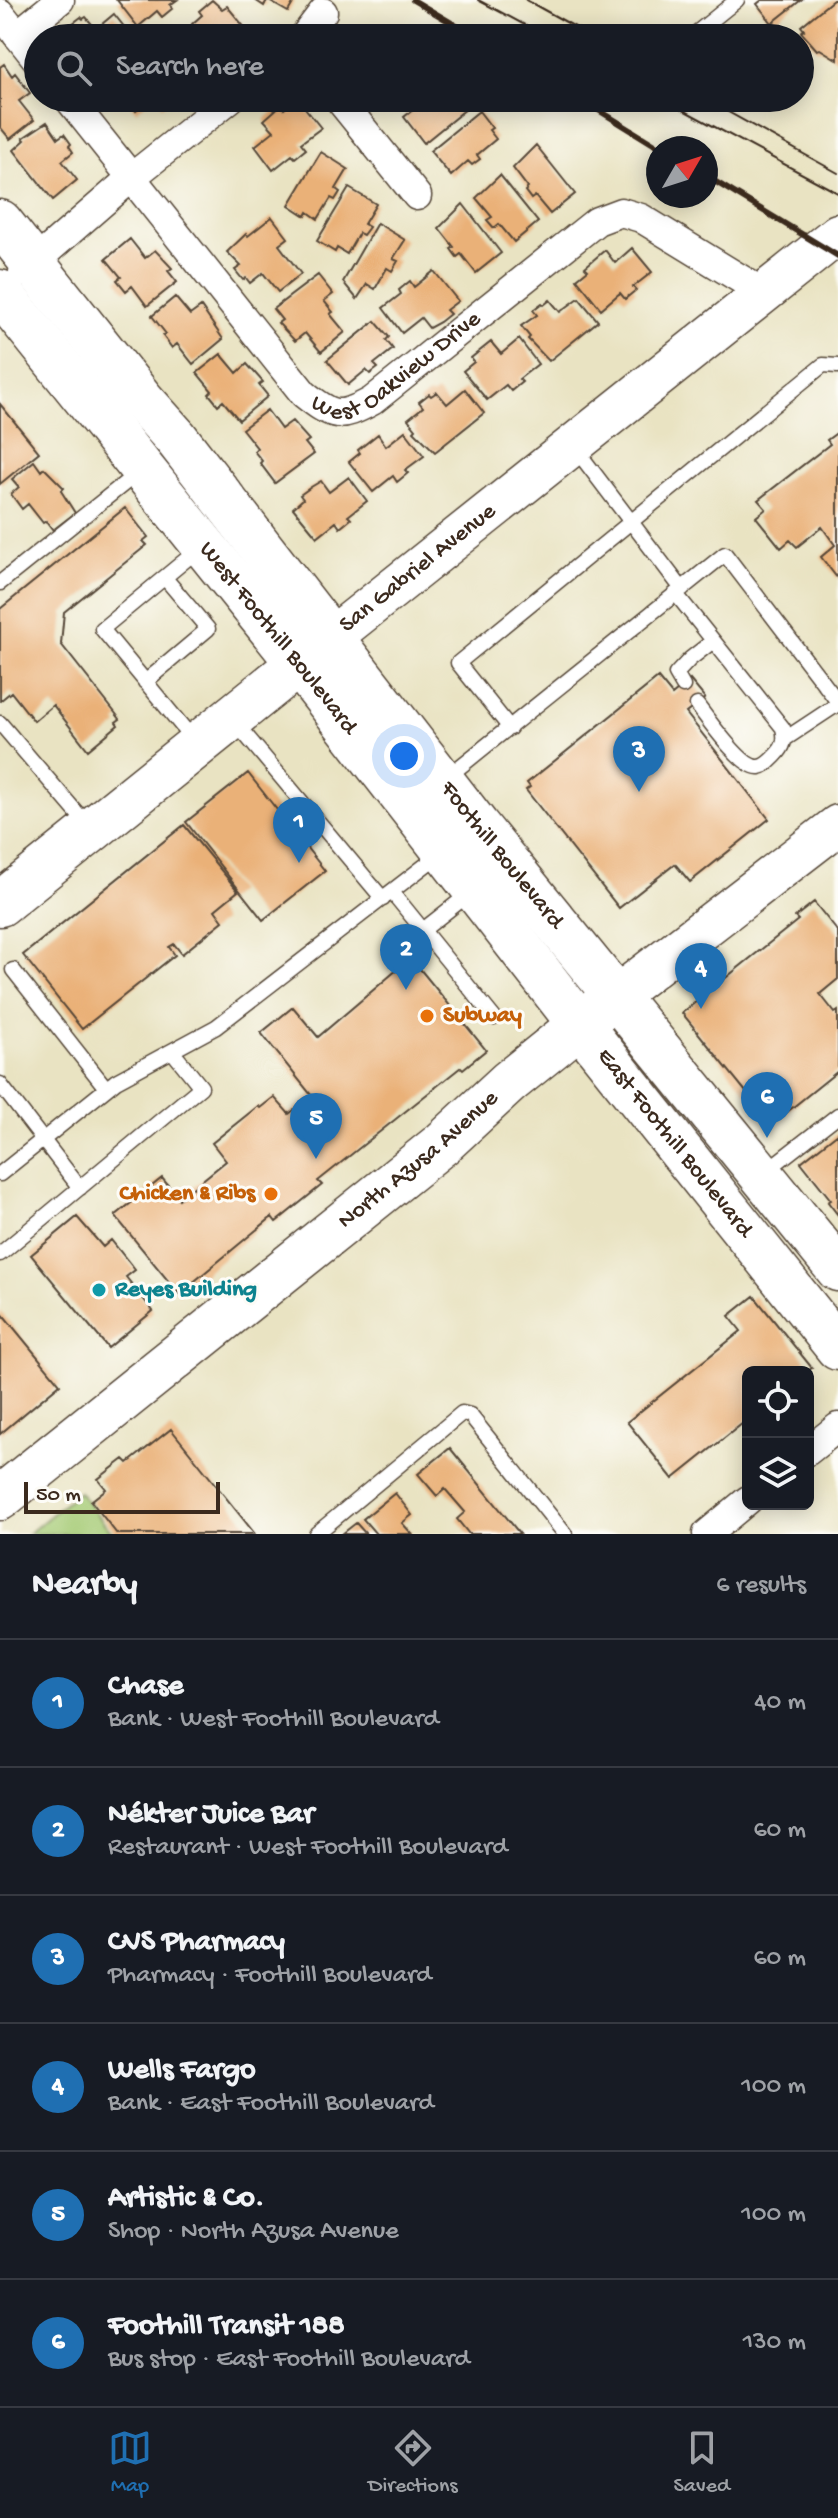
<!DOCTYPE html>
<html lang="en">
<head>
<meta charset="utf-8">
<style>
	body { margin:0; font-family:"Gochi Hand",sans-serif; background:#20242c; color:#f1f3f6 }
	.controls { position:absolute; right:24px; bottom:24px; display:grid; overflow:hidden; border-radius:12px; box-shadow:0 4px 20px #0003 }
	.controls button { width:72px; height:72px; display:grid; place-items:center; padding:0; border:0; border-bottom:2px solid #363941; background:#171b24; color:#f1f3f6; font:40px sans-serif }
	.compass { position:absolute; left:646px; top:136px; width:72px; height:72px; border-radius:50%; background:#171b24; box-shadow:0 4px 20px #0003; rotate:51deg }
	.scale { position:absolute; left:24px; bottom:20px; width:196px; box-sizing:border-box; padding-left:8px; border:4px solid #3b2a1e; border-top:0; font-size:22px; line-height:28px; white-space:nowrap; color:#3b2a1e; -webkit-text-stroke:6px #fdfcf7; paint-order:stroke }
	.you { position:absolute; left:404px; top:756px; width:28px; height:28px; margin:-20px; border:6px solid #fff; border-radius:50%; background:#1a73e8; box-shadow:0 0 0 12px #1a73e833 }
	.badge { display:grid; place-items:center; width:52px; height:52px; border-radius:50%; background:#1f6fb2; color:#fff; font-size:26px; font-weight:700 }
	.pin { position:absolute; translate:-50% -66px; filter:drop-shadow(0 2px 4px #0008) }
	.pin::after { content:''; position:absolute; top:42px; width:28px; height:24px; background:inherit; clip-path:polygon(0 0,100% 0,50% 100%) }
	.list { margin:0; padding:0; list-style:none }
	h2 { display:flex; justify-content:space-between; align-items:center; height:104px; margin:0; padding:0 32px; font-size:34px }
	h2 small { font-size:26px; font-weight:400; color:#9ea1a6 }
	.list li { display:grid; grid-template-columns:52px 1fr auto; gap:24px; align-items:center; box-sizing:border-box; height:128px; padding:0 32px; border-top:2px solid #363941 }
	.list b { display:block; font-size:30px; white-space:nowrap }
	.list p { margin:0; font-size:26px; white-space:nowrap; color:#9ea1a6 }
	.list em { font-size:26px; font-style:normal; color:#9ea1a6 }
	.icon { flex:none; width:44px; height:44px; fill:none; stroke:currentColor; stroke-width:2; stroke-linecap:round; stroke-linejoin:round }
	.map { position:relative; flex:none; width:838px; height:1534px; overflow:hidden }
	.search { position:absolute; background:#171b24; box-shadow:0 4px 20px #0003; left:24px; right:24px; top:24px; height:88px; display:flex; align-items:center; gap:20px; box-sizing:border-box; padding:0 28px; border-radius:44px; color:#9ea1a6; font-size:30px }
	.sheet { height:872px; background:#171b24 }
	nav { display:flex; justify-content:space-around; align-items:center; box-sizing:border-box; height:112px; border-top:2px solid #363941; background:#171b24; font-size:22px; color:#9ea1a6 }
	nav a { display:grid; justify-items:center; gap:4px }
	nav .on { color:#1f6fb2 }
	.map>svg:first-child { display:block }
	.green { fill:#a5cb75; stroke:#707a4a; stroke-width:2 }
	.building { fill:#eab178 }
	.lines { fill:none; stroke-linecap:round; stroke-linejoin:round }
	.service-casing { stroke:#554637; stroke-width:17 }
	.minor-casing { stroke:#554637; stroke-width:31 }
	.secondary-casing { stroke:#554637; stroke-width:43 }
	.primary-casing { stroke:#554637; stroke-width:47 }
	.service { stroke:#fff; stroke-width:14 }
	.minor { stroke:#fff; stroke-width:28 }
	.secondary { stroke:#fff; stroke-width:40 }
	.primary { stroke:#fff; stroke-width:44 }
	.tram { stroke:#3b2a1e; stroke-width:2 }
	.rail { stroke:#3b2a1e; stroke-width:6 }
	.food-dot { fill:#e8710a; stroke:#fdfcf7; stroke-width:3 }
	.culture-dot { fill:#0f9aa8; stroke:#fdfcf7; stroke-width:3 }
	.labels { text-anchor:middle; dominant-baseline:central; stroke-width:6; stroke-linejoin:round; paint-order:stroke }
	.street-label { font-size:24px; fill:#3b2a1e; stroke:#fdfcf7 }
	.food-label { font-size:24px; font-weight:bold; fill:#c56008; stroke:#fdfcf7; text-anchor:start }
	.culture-label { font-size:24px; font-weight:bold; fill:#0d838f; stroke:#fdfcf7; text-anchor:start }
</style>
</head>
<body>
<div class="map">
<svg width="838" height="1534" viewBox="0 0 838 1534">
	<rect width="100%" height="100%" fill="#fdfcf7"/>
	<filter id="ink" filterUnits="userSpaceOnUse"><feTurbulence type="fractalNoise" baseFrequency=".0125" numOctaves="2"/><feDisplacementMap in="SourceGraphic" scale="16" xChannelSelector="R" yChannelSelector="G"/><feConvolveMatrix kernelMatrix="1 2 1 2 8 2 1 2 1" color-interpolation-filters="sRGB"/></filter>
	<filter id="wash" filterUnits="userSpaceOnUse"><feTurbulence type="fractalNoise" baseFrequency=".006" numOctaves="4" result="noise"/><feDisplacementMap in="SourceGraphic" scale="32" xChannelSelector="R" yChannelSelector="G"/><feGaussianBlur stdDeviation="1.8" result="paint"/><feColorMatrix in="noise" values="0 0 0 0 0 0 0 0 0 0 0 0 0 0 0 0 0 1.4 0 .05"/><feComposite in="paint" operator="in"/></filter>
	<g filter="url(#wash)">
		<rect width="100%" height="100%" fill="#e9e3c2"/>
		<path class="green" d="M 79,1492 L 113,1534 L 28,1534 Z"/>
		<g id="blocks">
			<path class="building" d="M 117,0 L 177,0 L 170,5 L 173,8 L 162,17 L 157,11 L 138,27 Z
				M 212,0 L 222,9 L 227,6 L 251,35 L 247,38 L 180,38 L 194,27 L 192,24 L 202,15 L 199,11 Z
				M 255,0 L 295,0 L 288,12 L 267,0 L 264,6 Z
				M 762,0 L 801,0 L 772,23 L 757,4 Z
				M 833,0 L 838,0 L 838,60 L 820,49 L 817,50 L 801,32 L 804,30 L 801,26 Z
				M 114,14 L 133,38 L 65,38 L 72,32 L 68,27 L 81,17 L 83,19 L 86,17 L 96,29 Z
				M 4,64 L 12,76 L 15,73 L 30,93 L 19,101 L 34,120 L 10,139 L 0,127 L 0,67 Z
				M 126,98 L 152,98 L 136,111 Z
				M 156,98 L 173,98 L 163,106 Z
				M 297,98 L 321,128 L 301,143 L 306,149 L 295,158 L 292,155 L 273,170 L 255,146 L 274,131 L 264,120 L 281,105 L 284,109 Z
				M 428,98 L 468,98 L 472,104 L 424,143 L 404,117 Z
				M 479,111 L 492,128 L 489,130 L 496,139 L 477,155 L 480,159 L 472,165 L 468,161 L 451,176 L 430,151 Z
				M 47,122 L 58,138 L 64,134 L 71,144 L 69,146 L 73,152 L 62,161 L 77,180 L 53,200 L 14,150 L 25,140 L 23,138 Z
				M 536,145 L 575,194 L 550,214 L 535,196 L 531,199 L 525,191 L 528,188 L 513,168 Z
				M 321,152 L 348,169 L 336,189 L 340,192 L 335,200 L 331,198 L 318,219 L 308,212 L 306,216 L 289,205 Z
				M 500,175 L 538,222 L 514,242 L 499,224 L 494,228 L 487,220 L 492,217 L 476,198 Z
				M 349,188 L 376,204 L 364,224 L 369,227 L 363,235 L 359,233 L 347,254 L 337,248 L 335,252 L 317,241 Z
				M 463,204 L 501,253 L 476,273 L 461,254 L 457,257 L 451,249 L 454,247 L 439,228 Z
				M 272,217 L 288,238 L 279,245 L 301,274 L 278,292 L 263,273 L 250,283 L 246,278 L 243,280 L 235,270 L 241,266 L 227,252 L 246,234 L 248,236 Z
				M 377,223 L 405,240 L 393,259 L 398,261 L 392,271 L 387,268 L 375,289 L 367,284 L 357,299 L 343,282 Z
				M 130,239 L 145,258 L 155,250 L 172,268 L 168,271 L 177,282 L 147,306 L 132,286 L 126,291 L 117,280 L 121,277 L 106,259 Z
				M 632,248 L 652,272 L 633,287 L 636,290 L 625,299 L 620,293 L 601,309 L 577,279 L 588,270 L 585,267 L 605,250 L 615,263 Z
				M 434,271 L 458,301 L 446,310 L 450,314 L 440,322 L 429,328 L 421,318 L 402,333 L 383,308 L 401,294 L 399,290 L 410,281 L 414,287 Z
				M 318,275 L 333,294 L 324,301 L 333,312 L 330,314 L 345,332 L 321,352 L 305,333 L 295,341 L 278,323 L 282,320 L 273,309 Z
				M 175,297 L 190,315 L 201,307 L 223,339 L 193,364 L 177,344 L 172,348 L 163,336 L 166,334 L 152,316 Z
				M 579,298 L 598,321 L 549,361 L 528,339 L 530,337 L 521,326 L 537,315 L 533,310 L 542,303 L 544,305 L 550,300 L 560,312 Z
				M 375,321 L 389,337 L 386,340 L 393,349 L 374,364 L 378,368 L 370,374 L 366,370 L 348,385 L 327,360 Z
				M 519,339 L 538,364 L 519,379 L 522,382 L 511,391 L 506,385 L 487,400 L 463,371 L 474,362 L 471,358 L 491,342 L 501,354 Z
				M 221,354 L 237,373 L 247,364 L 263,382 L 259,385 L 268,396 L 239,420 L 223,401 L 218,405 L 209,394 L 212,391 L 197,373 Z
				M 465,389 L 484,413 L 435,452 L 414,431 L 416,429 L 408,419 L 423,407 L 419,402 L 429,394 L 431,396 L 437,392 L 447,404 Z
				M 0,404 L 39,452 L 0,484 Z
				M 267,410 L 281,429 L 292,421 L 309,440 L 305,443 L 314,454 L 275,483 L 260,463 L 262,461 L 254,451 L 257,448 L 242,429 Z
				M 405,431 L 424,456 L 405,470 L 408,473 L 397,482 L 393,476 L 373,492 L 349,462 L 360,453 L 358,450 L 378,434 L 386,446 Z
				M 838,432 L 838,579 L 821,557 L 835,545 L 822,527 L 797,547 L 790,540 L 781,548 L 756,517 L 766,509 L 758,500 L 830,444 L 827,440 Z
				M 34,461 L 41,471 L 44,468 L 64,488 L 61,491 L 75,513 L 53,530 L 46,521 L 43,523 L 28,504 L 22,509 L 11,494 L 19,487 L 12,479 Z
				M 349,477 L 367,501 L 348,516 L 351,519 L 340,528 L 336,522 L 317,537 L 293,508 L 303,499 L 300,495 L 311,487 L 321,481 L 329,492 Z
				M 125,508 L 148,537 L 143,541 L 147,545 L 64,612 L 61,644 L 120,719 L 116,722 L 118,725 L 88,750 L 53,705 L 34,721 L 11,692 L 0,701 L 0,609 Z
				M 658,678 L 672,695 L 690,680 L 705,698 L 686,713 L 769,819 L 690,882 L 675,864 L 619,908 L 526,790 L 530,787 L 527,783 Z
				M 248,773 L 325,871 L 263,920 L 186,822 Z
				M 184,825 L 238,891 L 215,910 L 223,921 L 182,954 L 174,944 L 169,947 L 175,955 L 82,1029 L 23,955 Z
				M 814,902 L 838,932 L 838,979 L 820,994 L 835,1013 L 838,1011 L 838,1071 L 772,1124 L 682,1013 L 798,920 L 795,917 Z
				M 411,958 L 486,1050 L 463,1069 L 461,1067 L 318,1181 L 322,1185 L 276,1222 L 272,1217 L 179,1294 L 115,1216 L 162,1178 L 179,1199 L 226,1161 L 212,1143 L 258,1106 L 260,1108 L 274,1097 L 289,1114 L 312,1096 L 261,1033 L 293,1007 L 318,1037 Z
				M 838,1133 L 838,1215 L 828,1202 L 831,1200 L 801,1162 Z
				M 77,1217 L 103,1247 L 111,1240 L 135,1270 L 126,1277 L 153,1311 L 108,1348 L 31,1255 Z
				M 754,1296 L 812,1368 L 806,1372 L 748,1372 L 748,1419 L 673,1479 L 627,1422 L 741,1331 L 729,1316 Z
				M 0,1311 L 60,1384 L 0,1434 Z
				M 171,1429 L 255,1534 L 117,1534 L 91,1501 L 106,1489 L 98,1479 L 124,1459 L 128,1463 Z
				M 450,1448 L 520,1534 L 469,1534 L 457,1519 L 465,1512 L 445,1489 L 437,1496 L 418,1474 Z
				M 395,1493 L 412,1515 L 402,1523 L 412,1534 L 376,1534 L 363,1519 Z
				M 356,1523 L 366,1534 L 342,1534 Z"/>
		</g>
	</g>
	<g filter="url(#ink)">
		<use href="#blocks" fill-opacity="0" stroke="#554637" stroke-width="2"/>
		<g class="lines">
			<g class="service-casing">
				<path id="service" d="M 690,38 L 737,0
					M 575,448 L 682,589
					M 0,583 L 140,471
					M 676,594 L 783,728 C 786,740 784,747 775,756 C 770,761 766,766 759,767 C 742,769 708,719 697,705
					M 145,682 L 208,629 L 165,578
					M 683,686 L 676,674 L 690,659 L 713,641
					M 234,721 L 383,899
					M 0,723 L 89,827
					M 510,728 L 458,663 L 823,365 L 838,366
					M 785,739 L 838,704
					M 196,743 L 102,629 L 200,548
					M 446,778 L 725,554 L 838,702
					M 392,892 L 494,1018
					M 423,930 L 470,893
					M 13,970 L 106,1088
					M 0,1084 L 80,1188
					M 766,1171 L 838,1115
					M 0,1174 L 116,1081 L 216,1027 L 440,854
					M 0,1254 L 201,1087 L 172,1051
					M 316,1534 L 462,1413 L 470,1415 L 565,1534"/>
			</g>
			<g class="minor-casing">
				<g id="minor">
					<path d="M 0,13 L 38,61"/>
					<path d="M 17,35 L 60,0"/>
					<path d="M 303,38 L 323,12"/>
					<path id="s1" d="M 68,98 L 304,394 C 333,417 339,419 372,401 L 597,221 L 621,212 L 641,218 L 762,292"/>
					<path d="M 338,98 L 417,196"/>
					<path d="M 23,272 L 132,177 L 231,98"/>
					<path d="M 808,1451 L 838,1427"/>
					<path d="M 707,1534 L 748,1500"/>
				</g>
			</g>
			<g class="secondary-casing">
				<g id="secondary">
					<path id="s2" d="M 332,637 L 838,234"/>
					<path d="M 615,997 L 838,825"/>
				</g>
			</g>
			<g class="primary-casing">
				<g id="primary">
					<path id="s3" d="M 0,222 L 142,400 L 176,438 L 477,826 L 838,1269"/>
					<path id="s4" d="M 0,292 L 299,664 L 596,1045 L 838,1348"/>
					<path d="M 0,904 L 322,645"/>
					<path id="s5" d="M 0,1498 L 443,1143 L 509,1082 L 602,1007"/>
				</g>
			</g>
			<use href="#service" class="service"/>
			<use href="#minor" class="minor"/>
			<use href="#secondary" class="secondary"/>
			<use href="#primary" class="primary"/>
			<path class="tram" d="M 478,0 L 549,38
				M 526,0 L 595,38
				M 661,98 L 838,193
				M 703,98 L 838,173"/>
			<path class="rail" d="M 413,0 L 477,38
				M 579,98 L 660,148
				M 706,176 L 838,256"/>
		</g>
	</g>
	<g class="food-dot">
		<circle cx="427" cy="1016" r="8"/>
		<circle cx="271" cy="1194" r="8"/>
	</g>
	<circle class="culture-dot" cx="99" cy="1290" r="8"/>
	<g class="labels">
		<g class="street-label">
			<text stroke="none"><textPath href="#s1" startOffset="490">West Oakview Drive</textPath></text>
			<text stroke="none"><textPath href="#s2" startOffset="110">San Gabriel Avenue</textPath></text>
			<text stroke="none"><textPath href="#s4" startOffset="444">West Foothill Boulevard</textPath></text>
			<text stroke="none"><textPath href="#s3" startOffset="808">Foothill Boulevard</textPath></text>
			<text stroke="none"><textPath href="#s4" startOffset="1086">East Foothill Boulevard</textPath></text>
			<text stroke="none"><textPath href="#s5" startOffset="538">North Azusa Avenue</textPath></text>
		</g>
		<g class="food-label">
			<text x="443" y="1016">Subway</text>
			<text x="255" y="1194" text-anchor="end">Chicken &amp; Ribs</text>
		</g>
		<g class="culture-label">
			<text x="115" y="1290">Reyes Building</text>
		</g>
	</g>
</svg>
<div class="controls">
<button><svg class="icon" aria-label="locate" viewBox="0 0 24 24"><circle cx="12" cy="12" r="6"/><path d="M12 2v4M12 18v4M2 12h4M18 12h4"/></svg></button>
<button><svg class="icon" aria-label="layers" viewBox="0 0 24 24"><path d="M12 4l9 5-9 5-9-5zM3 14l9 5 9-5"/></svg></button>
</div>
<svg class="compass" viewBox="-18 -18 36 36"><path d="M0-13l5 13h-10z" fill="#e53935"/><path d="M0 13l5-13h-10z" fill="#9ea1a6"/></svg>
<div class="scale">50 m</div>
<div class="you"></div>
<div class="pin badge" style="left:299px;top:863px">1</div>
<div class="pin badge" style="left:406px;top:990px">2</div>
<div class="pin badge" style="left:639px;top:792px">3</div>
<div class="pin badge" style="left:701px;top:1009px">4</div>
<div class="pin badge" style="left:316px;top:1159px">5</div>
<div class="pin badge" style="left:767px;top:1138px">6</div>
<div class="search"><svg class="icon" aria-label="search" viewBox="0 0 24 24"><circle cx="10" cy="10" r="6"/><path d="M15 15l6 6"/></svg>Search here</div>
</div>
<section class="sheet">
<h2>Nearby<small>6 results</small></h2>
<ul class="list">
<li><span class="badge">1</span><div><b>Chase</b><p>Bank · West Foothill Boulevard</p></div><em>40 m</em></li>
<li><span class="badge">2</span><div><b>Nékter Juice Bar</b><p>Restaurant · West Foothill Boulevard</p></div><em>60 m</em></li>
<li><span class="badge">3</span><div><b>CVS Pharmacy</b><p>Pharmacy · Foothill Boulevard</p></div><em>60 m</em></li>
<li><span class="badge">4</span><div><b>Wells Fargo</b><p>Bank · East Foothill Boulevard</p></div><em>100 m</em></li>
<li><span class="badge">5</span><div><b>Artistic &amp; Co.</b><p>Shop · North Azusa Avenue</p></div><em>100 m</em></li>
<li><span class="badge">6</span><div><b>Foothill Transit 188</b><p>Bus stop · East Foothill Boulevard</p></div><em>130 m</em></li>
</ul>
</section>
<nav>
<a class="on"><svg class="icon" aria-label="map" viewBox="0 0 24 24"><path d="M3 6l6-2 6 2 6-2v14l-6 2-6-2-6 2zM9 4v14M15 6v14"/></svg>Map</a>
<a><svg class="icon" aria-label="directions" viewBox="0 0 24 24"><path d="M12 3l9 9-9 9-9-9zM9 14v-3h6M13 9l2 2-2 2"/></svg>Directions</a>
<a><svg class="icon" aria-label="saved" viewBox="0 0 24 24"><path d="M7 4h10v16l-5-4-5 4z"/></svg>Saved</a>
</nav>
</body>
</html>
